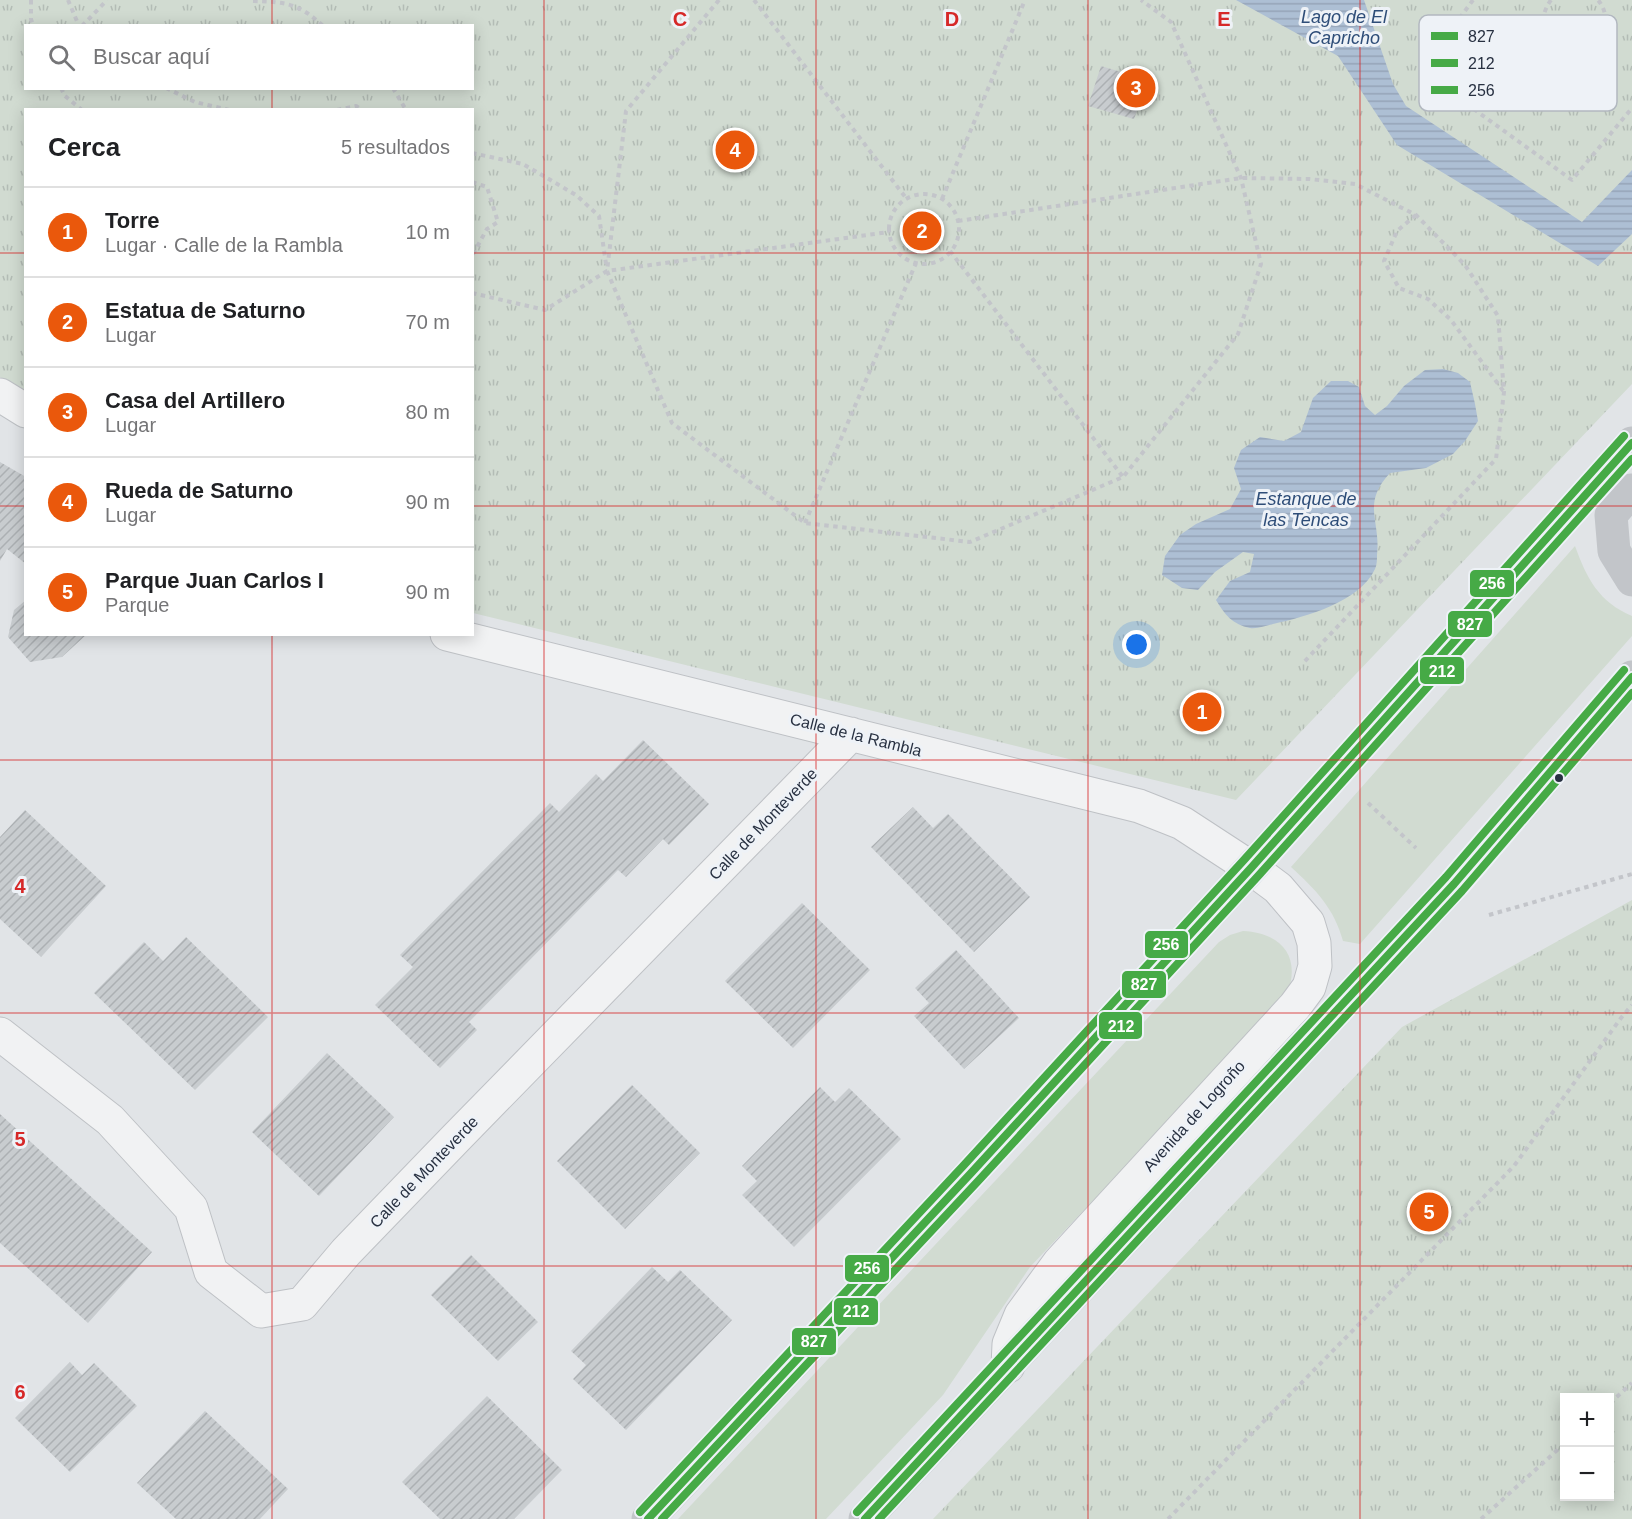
<!DOCTYPE html>
<html lang="es">
<head>
<meta charset="utf-8">
<style>
	body { margin:0; font-family:Arial,sans-serif; background:#f2f2f2; color:#202124 }
	.controls { position:absolute; right:18px; bottom:18px; display:grid; overflow:hidden; border-radius:0px; box-shadow:0 3px 15px #0003 }
	.controls button { width:54px; height:54px; display:grid; place-items:center; padding:0; border:0; border-bottom:2px solid #e0e0e0; background:#fff; color:#202124; font:30px sans-serif }
	.you { position:absolute; left:1137px; top:645px; width:21px; height:21px; margin:-15px; border:4px solid #fff; border-radius:50%; background:#1a73e8; box-shadow:0 0 0 9px #1a73e833 }
	.badge { display:grid; place-items:center; width:39px; height:39px; border-radius:50%; background:#ea580c; color:#fff; font-size:20px; font-weight:700 }
	.pin { position:absolute; translate:-50% -50%; border:3px solid #fff; box-shadow:0 2px 6px #0006 }
	.list { margin:0; padding:0; list-style:none }
	h2 { display:flex; justify-content:space-between; align-items:center; height:78px; margin:0; padding:0 24px; font-size:26px }
	h2 small { font-size:20px; font-weight:400; color:#757577 }
	.list li { display:grid; grid-template-columns:39px 1fr auto; gap:18px; align-items:center; box-sizing:border-box; height:90px; padding:0 24px; border-top:2px solid #e0e0e0 }
	.list b { display:block; font-size:22px; white-space:nowrap }
	.list p { margin:0; font-size:20px; white-space:nowrap; color:#757577 }
	.list em { font-size:20px; font-style:normal; color:#757577 }
	.icon { flex:none; width:33px; height:33px; fill:none; stroke:currentColor; stroke-width:2; stroke-linecap:round; stroke-linejoin:round }
	.map { position:relative; flex:none; width:1632px; height:1519px; overflow:hidden }
	.search { position:absolute; background:#fff; box-shadow:0 3px 15px #0003; left:24px; top:24px; width:450px; height:66px; display:flex; align-items:center; gap:15px; box-sizing:border-box; padding:0 21px; border-radius:0px; color:#757577; font-size:22px }
	.panel { position:absolute; background:#fff; box-shadow:0 3px 15px #0003; left:24px; top:108px; width:450px; height:528px; border-radius:0px }
	.map>svg:first-child { display:block }
	.green { fill:#d1dbd1 }
	.park { fill:url(#park-tufts); fill-rule:evenodd }
	.water { fill:url(#water-rules) }
	.building { fill:url(#building-hatch) }
	.lines { fill:none; stroke-linecap:round; stroke-linejoin:round }
	.street-casing { stroke:#bec1c5; stroke-width:35 }
	.path { stroke:#c3c5ca; stroke-width:4; stroke-dasharray:4.5 4.5; stroke-linecap:butt }
	.street { stroke:#f1f2f3; stroke-width:33 }
	.secondary { stroke:#c2c5c9; stroke-width:33 }
	.bus-1-casing { stroke:#eef2f7; stroke-width:12 }
	.bus-2-casing { stroke:#eef2f7; stroke-width:12 }
	.bus-3-casing { stroke:#eef2f7; stroke-width:12 }
	.bus-1 { stroke:#46aa46; stroke-width:8 }
	.bus-2 { stroke:#46aa46; stroke-width:8 }
	.bus-3 { stroke:#46aa46; stroke-width:8 }
	.grid { fill:none; stroke:#d62828; stroke-width:1.5; stroke-opacity:0.55 }
	.bus-dot { fill:#273041; stroke:#eef2f7; stroke-width:2 }
	.labels { text-anchor:middle; dominant-baseline:central; stroke-width:6; stroke-linejoin:round; paint-order:stroke }
	.street-label { font-size:16px; fill:#273041; stroke:#eef2f7 }
	.water-label { font-size:18px; font-style:italic; fill:#2e4d78; stroke:#eef2f7 }
	.key { fill:#eef2f7; stroke:#b2b8c0; stroke-width:1.5 }
	.key-label { font-size:16px; fill:#273041 }
	.grid-label { font-size:20px; text-anchor:middle; font-weight:bold; fill:#d62828; stroke:#eef2f7; stroke-width:6; stroke-linejoin:round; paint-order:stroke }
	.line-badge { stroke:#eef2f7; stroke-width:2 }
	.badge-label { font-size:16px; text-anchor:middle; font-weight:bold; fill:#fff }
</style>
</head>
<body>
<div class="map">
<svg width="1632" height="1519" viewBox="0 0 1632 1519">
	<defs>
		<pattern id="park-tufts" width="24" height="20" patternUnits="userSpaceOnUse" patternTransform="scale(1.5)"><rect width="24" height="20" fill="#d1dbd1"/><path d="M3 7l-1-3M5 7V3M7 7l1-3M15 17l-1-3M17 17v-4M19 17l1-3" fill="none" stroke="#b3bcb5"/></pattern>
		<pattern id="water-rules" width="6" height="5" patternUnits="userSpaceOnUse" patternTransform="scale(1.5)"><rect width="6" height="5" fill="#adbfd4"/><path d="M0 2.5h6" fill="none" stroke="#95a4b7"/></pattern>
		<pattern id="building-hatch" width="6" height="6" patternUnits="userSpaceOnUse" patternTransform="scale(1.5)"><rect width="6" height="6" fill="#c8cccf"/><path d="M-1 1l2-2M0 6l6-6M5 7l2-2" fill="none" stroke="#acb0b3"/></pattern>
	</defs>
	<rect width="100%" height="100%" fill="#e1e4e7"/>
	<path class="green" d="M 1575,546 C 1587,579 1599,602 1632,616 L 1632,636 L 1360,944 L 1343,941 C 1334,908 1316,890 1291,867 Z
		M 1243,931 C 1284,933 1302,959 1286,997 L 1030,1267 L 943,1395 L 826,1519 L 678,1519 L 1219,942 L 1230,935 Z"/>
	<path class="park" d="M 0,0 L 1632,0 L 1632,384 L 1236,800 L 473,613 L 472,110 L 26,110 L 25,393 L 0,377 ZM 26,26 L 472,26 L 472,88 L 26,88 Z
		M 1632,900 L 1632,1519 L 933,1519 L 1402,1027 ZM 1564,1398 L 1610,1398 L 1610,1496 L 1564,1496 Z"/>
	<path class="water" d="M 1236,0 L 1364,0 L 1393,84 L 1406,106 L 1582,222 L 1632,170 L 1632,234 L 1598,266 L 1397,145 L 1338,56 Z
		M 1443,369 L 1458,373 L 1470,382 L 1475,404 L 1478,421 L 1465,441 L 1453,454 L 1426,468 L 1390,473 C 1361,504 1381,520 1377,555 C 1377,559 1377,565 1375,569 C 1360,602 1305,617 1273,624 C 1266,626 1257,629 1250,628 C 1233,625 1224,614 1216,600 L 1230,581 L 1250,572 L 1254,554 L 1243,552 L 1215,572 L 1198,590 L 1182,588 L 1162,575 L 1165,556 L 1180,535 L 1196,524 L 1230,509 L 1241,489 L 1234,468 L 1241,450 L 1260,437 L 1284,441 L 1301,432 L 1313,398 L 1331,381 L 1348,381 L 1359,387 L 1365,406 L 1375,415 L 1387,406 L 1404,386 L 1425,370 Z"/>
	<path class="building" d="M 1101,66 L 1148,80 L 1134,119 L 1088,106 Z
		M 0,462 L 26,477 L 26,564 L 7,549 L 0,561 Z
		M 26,600 L 26,634 L 87,634 L 62,657 L 30,662 L 8,637 L 14,610 Z
		M 643,740 L 709,804 L 669,845 L 663,839 L 626,877 L 618,870 L 469,1022 L 477,1030 L 440,1068 L 375,1005 L 413,967 L 400,955 L 550,803 L 559,812 L 596,774 L 603,781 Z
		M 913,807 L 933,828 L 948,814 L 1030,897 L 974,952 L 871,847 Z
		M 25,810 L 106,886 L 41,957 L 0,919 L 0,837 Z
		M 802,903 L 870,970 L 793,1048 L 725,981 Z
		M 186,937 L 268,1017 L 195,1090 L 94,993 L 144,942 L 163,961 Z
		M 956,950 L 1019,1018 L 964,1069 L 914,1016 L 929,1003 L 915,988 Z
		M 327,1053 L 394,1117 L 319,1196 L 252,1132 Z
		M 632,1085 L 700,1153 L 625,1229 L 557,1161 Z
		M 820,1087 L 835,1102 L 849,1088 L 901,1139 L 794,1247 L 742,1195 L 757,1181 L 742,1166 Z
		M 0,1114 L 152,1252 L 88,1323 L 0,1243 Z
		M 471,1255 L 538,1322 L 498,1361 L 431,1295 Z
		M 652,1267 L 668,1282 L 680,1270 L 732,1320 L 626,1430 L 573,1379 L 586,1365 L 571,1351 Z
		M 70,1362 L 82,1375 L 94,1363 L 137,1406 L 70,1472 L 15,1418 Z
		M 487,1396 L 562,1470 L 514,1519 L 440,1519 L 402,1482 Z
		M 205,1411 L 288,1489 L 260,1519 L 176,1519 L 137,1483 Z"/>
	<g class="lines">
		<g class="street-casing">
			<path id="street" d="M 0,395 L 26,411
				M 447,634 L 1139,806 L 1182,823 L 1251,868 L 1278,888 L 1308,923 L 1314,943 L 1315,966 L 1309,987 L 1295,1006 L 1059,1263 L 1021,1315 L 1009,1344 L 1008,1366
				M 0,1034 L 110,1120 L 191,1208 L 211,1272 L 261,1311 L 302,1304 L 346,1252 L 456,1138 L 851,734"/>
		</g>
		<path class="path" d="M 31,0 L 31,19 L 33,26
			M 68,0 L 79,26
			M 719,0 L 626,111 L 607,271 L 672,423 L 805,523 L 970,542 L 1123,477 L 1238,334 L 1261,264 L 1241,178 L 1171,22 L 1141,0
			M 754,0 L 906,198
			M 1473,0 L 1421,71 L 1572,180 L 1632,108
			M 1551,0 C 1520,42 1593,75 1605,26 C 1607,17 1604,7 1598,0
			M 253,1 C 285,2 299,3 323,26
			M 82,26 L 107,0
			M 61,88 L 65,96 L 82,110
			M 166,88 L 195,102 L 229,110
			M 393,88 L 406,110
			M 337,110 L 356,106 L 362,110
			M 472,153 L 523,164 L 576,195 L 599,216 L 606,264
			M 472,182 L 487,187 L 498,222 L 487,229 L 472,256
			M889 229a35 35 0 1 1 70 0a35 35 0 1 1-70 0Z
			M 942,199 L 1025,0
			M 1416,215 L 1397,231 L 1384,261 L 1399,288 L 1428,299 L 1451,320 L 1504,392
			M 958,221 L 1241,178 L 1309,179 L 1355,184 L 1416,215 L 1465,265 L 1498,316 L 1504,392 L 1496,459 L 1304,662
			M 950,251 L 1123,477
			M 472,293 L 545,310 L 607,271 L 889,232
			M 805,523 L 916,263
			M 1368,803 L 1416,848
			M 1489,915 L 1632,874
			M 1610,1403 L 1632,1383
			M 1168,1519 L 1514,1166 L 1621,1018 L 1632,1005
			M 1481,1519 L 1564,1444"/>
		<use href="#street" class="street"/>
		<path class="secondary" d="M 1632,490 L 1611,515 L 1614,551 L 1632,580
			M 648,1519 L 972,1172 L 1251,868 L 1632,443
			M 865,1519 L 1454,884 L 1632,677"/>
		<g class="bus-1-casing">
			<path id="bus-1" d="M 648,1519 L 972,1172 L 1251,868 L 1632,443
				M 865,1519 L 1454,884 L 1632,677"/>
		</g>
		<g class="bus-2-casing">
			<path id="bus-2" d="M 662,1519 L 980,1179 L 1259,875 L 1632,459
				M 879,1519 L 1462,891 L 1632,693"/>
		</g>
		<g class="bus-3-casing">
			<path id="bus-3" d="M 640,1512 L 964,1165 L 1243,861 L 1624,436
				M 857,1512 L 1446,877 L 1624,670"/>
		</g>
		<use href="#bus-1" class="bus-1"/>
		<use href="#bus-2" class="bus-2"/>
		<use href="#bus-3" class="bus-3"/>
	</g>
	<path class="grid" d="M 272,0 L 272,26M 544,0 L 544,1519M 816,0 L 816,1519M 1088,0 L 1088,1519M 1360,0 L 1360,1519M 272,88 L 272,110M 0,253 L 26,253M 472,253 L 1632,253M 0,506 L 26,506M 472,506 L 1632,506M 272,634 L 272,1519M 0,760 L 1632,760M 0,1013 L 1632,1013M 0,1266 L 1632,1266"/>
	<circle class="bus-dot" cx="1559" cy="778" r="5"/>
	<g class="labels">
		<g class="street-label">
			<text transform="translate(856 735) rotate(14)">Calle de la Rambla</text>
			<text transform="translate(763 824) rotate(-46)">Calle de Monteverde</text>
			<text transform="translate(1194 1116) rotate(-48)">Avenida de Logroño</text>
			<text transform="translate(424 1172) rotate(-46)">Calle de Monteverde</text>
		</g>
		<g class="water-label">
			<text x="1344" y="17">Lago de El<tspan x="1344" dy="21">Capricho</tspan></text>
			<text x="1306" y="499">Estanque de<tspan x="1306" dy="21">las Tencas</tspan></text>
		</g>
	</g>
	<rect x="1419" y="15" width="198" height="96" rx="9" class="key"/>
	<rect x="1431" y="32" width="27" height="8" fill="#46aa46"/>
	<rect x="1431" y="59" width="27" height="8" fill="#46aa46"/>
	<rect x="1431" y="86" width="27" height="8" fill="#46aa46"/>
	<g class="key-label">
		<text x="1468" y="42">827</text>
		<text x="1468" y="69">212</text>
		<text x="1468" y="96">256</text>
	</g>
	<g class="grid-label">
		<text x="680" y="26">C</text>
		<text x="952" y="26">D</text>
		<text x="1224" y="26">E</text>
		<text x="20" y="893">4</text>
		<text x="20" y="1146">5</text>
		<text x="20" y="1399">6</text>
	</g>
	<g class="line-badge">
		<rect x="1469" y="569" width="46" height="29" rx="6" fill="#46aa46"/>
		<rect x="1447" y="610" width="46" height="28" rx="6" fill="#46aa46"/>
		<rect x="1419" y="656" width="46" height="29" rx="6" fill="#46aa46"/>
		<rect x="1144" y="930" width="45" height="29" rx="6" fill="#46aa46"/>
		<rect x="1121" y="970" width="46" height="29" rx="6" fill="#46aa46"/>
		<rect x="1098" y="1011" width="45" height="29" rx="6" fill="#46aa46"/>
		<rect x="844" y="1254" width="46" height="29" rx="6" fill="#46aa46"/>
		<rect x="833" y="1297" width="46" height="29" rx="6" fill="#46aa46"/>
		<rect x="791" y="1327" width="46" height="29" rx="6" fill="#46aa46"/>
	</g>
	<g class="badge-label">
		<text x="1492" y="589">256</text>
		<text x="1470" y="630">827</text>
		<text x="1442" y="677">212</text>
		<text x="1166" y="950">256</text>
		<text x="1144" y="990">827</text>
		<text x="1121" y="1032">212</text>
		<text x="867" y="1274">256</text>
		<text x="856" y="1317">212</text>
		<text x="814" y="1347">827</text>
	</g>
</svg>
<div class="controls">
<button>+</button>
<button>−</button>
</div>
<div class="you"></div>
<div class="pin badge" style="left:1202px;top:712px">1</div>
<div class="pin badge" style="left:922px;top:231px">2</div>
<div class="pin badge" style="left:1136px;top:88px">3</div>
<div class="pin badge" style="left:735px;top:150px">4</div>
<div class="pin badge" style="left:1429px;top:1212px">5</div>
<div class="search"><svg class="icon" aria-label="search" viewBox="0 0 24 24"><circle cx="10" cy="10" r="6"/><path d="M15 15l6 6"/></svg>Buscar aquí</div>
<section class="panel">
<h2>Cerca<small>5 resultados</small></h2>
<ul class="list">
<li><span class="badge">1</span><div><b>Torre</b><p>Lugar · Calle de la Rambla</p></div><em>10 m</em></li>
<li><span class="badge">2</span><div><b>Estatua de Saturno</b><p>Lugar</p></div><em>70 m</em></li>
<li><span class="badge">3</span><div><b>Casa del Artillero</b><p>Lugar</p></div><em>80 m</em></li>
<li><span class="badge">4</span><div><b>Rueda de Saturno</b><p>Lugar</p></div><em>90 m</em></li>
<li><span class="badge">5</span><div><b>Parque Juan Carlos I</b><p>Parque</p></div><em>90 m</em></li>
</ul>
</section>
</div>
</body>
</html>
